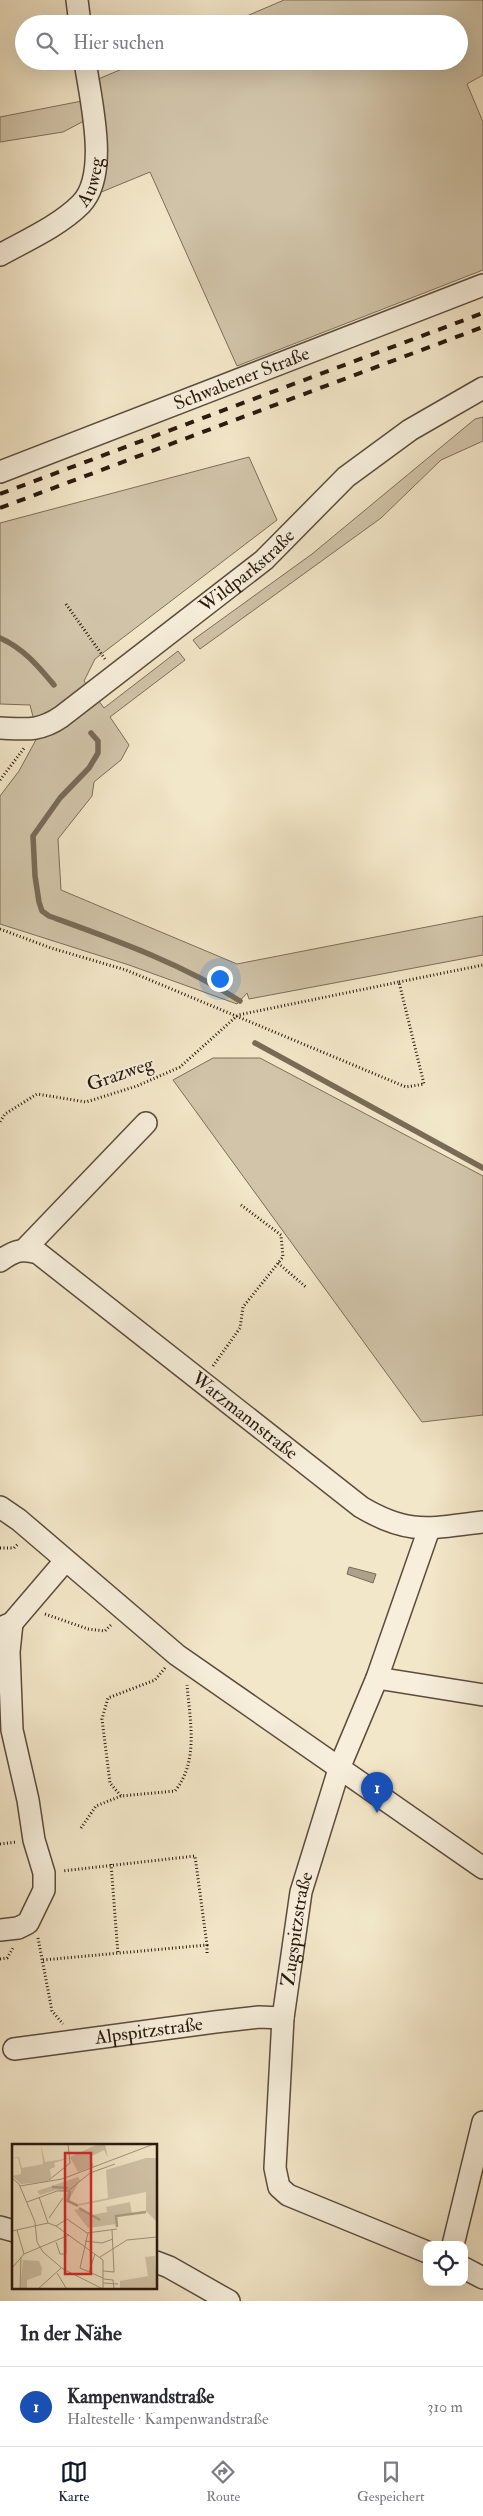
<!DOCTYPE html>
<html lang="de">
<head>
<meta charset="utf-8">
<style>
	body { margin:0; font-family:"IM FELL Double Pica",serif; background:#f2f2f3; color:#2b2b33 }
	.controls { position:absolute; right:15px; bottom:15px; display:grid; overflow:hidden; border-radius:10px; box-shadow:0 5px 20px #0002 }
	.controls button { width:45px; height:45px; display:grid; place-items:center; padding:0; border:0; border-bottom:1px solid #e1e1e2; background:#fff; color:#2b2b33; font:25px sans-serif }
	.you { position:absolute; left:219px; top:978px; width:18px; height:18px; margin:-12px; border:4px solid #fff; border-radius:50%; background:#1a73e8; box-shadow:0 0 0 8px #1a73e833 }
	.badge { display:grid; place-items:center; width:32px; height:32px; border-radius:50%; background:#111827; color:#fff; font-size:16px; font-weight:700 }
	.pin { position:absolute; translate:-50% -41px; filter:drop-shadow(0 1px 2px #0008) }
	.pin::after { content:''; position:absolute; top:26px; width:18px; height:15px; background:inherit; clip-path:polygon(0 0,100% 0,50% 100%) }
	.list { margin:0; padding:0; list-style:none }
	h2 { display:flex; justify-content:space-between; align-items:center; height:65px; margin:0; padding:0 20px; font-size:21px }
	h2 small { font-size:16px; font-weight:400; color:#7c7c81 }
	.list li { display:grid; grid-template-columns:32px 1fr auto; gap:15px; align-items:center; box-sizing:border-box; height:80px; padding:0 20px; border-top:1px solid #e1e1e2 }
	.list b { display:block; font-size:19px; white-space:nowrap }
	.list p { margin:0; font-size:16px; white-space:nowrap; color:#7c7c81 }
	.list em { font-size:16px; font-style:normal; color:#7c7c81 }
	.icon { flex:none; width:28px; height:28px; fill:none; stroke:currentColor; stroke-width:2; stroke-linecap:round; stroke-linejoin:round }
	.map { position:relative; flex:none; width:483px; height:2301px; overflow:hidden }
	.search { position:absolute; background:#fff; box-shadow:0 5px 20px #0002; left:15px; right:15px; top:15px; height:55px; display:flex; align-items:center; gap:12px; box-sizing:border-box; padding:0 18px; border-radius:28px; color:#7c7c81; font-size:19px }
	.sheet { height:145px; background:#fff }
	nav { display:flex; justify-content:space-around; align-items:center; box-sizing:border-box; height:70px; border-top:1px solid #e1e1e2; background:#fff; font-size:14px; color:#7c7c81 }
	nav a { display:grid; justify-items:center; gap:2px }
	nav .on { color:#111827 }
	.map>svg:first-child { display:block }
	.green { fill:#d1c4a9; stroke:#7d6e5b }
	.water { fill:#aea189; stroke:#796b57 }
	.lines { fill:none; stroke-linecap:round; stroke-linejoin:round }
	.stream { stroke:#796b57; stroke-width:5.5 }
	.minor-casing { stroke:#5c4c3c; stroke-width:24 }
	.path { stroke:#29190d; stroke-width:3; stroke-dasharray:1 2.5; stroke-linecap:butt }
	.minor { stroke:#f7efdc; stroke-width:21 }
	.rail { stroke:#29190d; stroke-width:4; stroke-dasharray:9 9; stroke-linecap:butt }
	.labels { text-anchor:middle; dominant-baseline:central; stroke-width:4; stroke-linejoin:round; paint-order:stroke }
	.street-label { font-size:19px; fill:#29190d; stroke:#f7efdc }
	.inset-river { fill:none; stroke:#aea189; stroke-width:2.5 }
	.inset-road { fill:none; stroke:#a2957e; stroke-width:1 }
	.view { fill:#d62828; fill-opacity:0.15; stroke:#d62828; stroke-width:2.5 }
	.inset-edge { fill:none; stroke:#29190d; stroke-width:2.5 }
</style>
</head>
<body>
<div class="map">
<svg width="483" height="2301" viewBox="0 0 483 2301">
	<rect width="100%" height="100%" fill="#f3e7c9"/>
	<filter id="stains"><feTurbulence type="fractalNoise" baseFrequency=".004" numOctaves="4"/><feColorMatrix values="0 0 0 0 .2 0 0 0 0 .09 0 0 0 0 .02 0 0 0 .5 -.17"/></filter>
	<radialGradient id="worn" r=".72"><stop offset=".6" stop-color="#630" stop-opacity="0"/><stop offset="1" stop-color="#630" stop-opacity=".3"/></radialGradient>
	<path class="green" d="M 284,0 L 483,0 L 483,75 L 467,84 L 483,122 L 483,270 L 237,366 L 150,172 L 99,193 L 96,80 L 141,61 L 459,61 L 459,24 L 228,24 Z
		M 82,101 L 84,121 L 63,132 L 0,142 L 0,117 Z
		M 483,417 L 483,441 L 441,460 L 381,518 L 200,649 L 193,640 L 312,554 L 475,419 Z
		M 249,457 L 277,520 L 95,659 L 84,681 L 104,708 L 178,651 L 185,660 L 110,717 L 129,745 L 121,760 L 94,782 L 92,796 L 58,839 L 61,890 L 237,964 L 483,916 L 483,955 L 249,999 L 247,993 L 237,1004 L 129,965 L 0,924 L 0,796 L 19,771 L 38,736 L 30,705 L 0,704 L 0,523 Z
		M 213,1058 L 260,1058 L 483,1176 L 483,1415 L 422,1422 L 173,1080 Z"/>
	<path class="water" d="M 349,1567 L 376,1574 L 373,1583 L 347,1574 Z"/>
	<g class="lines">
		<path class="stream" d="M 0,638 C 23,648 38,666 54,685
			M 91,733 L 98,741 L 98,753 L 89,768 L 60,798 L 33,836 L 35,876 L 39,902 L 42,911 L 49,916 C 115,940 181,963 240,1001
			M 255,1043 L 483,1168"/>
		<g class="minor-casing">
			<g id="minor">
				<path d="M 77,0 L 80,24"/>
				<path id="s1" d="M 0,255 C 27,240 59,226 81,204 C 110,174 90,98 85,61"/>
				<path id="s2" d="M 0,472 L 483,285"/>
				<path id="s3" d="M 0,728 C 25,729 39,732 61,717 L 264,560 L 346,477 L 410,430 L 483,388"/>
				<path d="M 25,1249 L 146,1123"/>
				<path id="s4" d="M 0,1261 C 14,1251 21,1248 38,1253 L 361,1507 C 410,1536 430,1528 483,1522"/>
				<path d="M 0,1507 L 19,1520 L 177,1655 L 483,1868"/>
				<path d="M 0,1628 L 12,1623 L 65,1561"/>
				<path d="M 377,1678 L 483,1695"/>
				<path d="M 0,1930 L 18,1928 L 28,1923 L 44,1890 L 44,1873 L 34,1840 L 28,1800 L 12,1730 L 9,1652 L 12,1623"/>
				<path id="s5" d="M 14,2049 L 215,2022 L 259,2017 L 283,2018"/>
				<path d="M 0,2227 L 14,2231"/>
				<path d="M 453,2245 L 483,2122"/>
				<path id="s6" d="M 427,2252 L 288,2195 L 279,2187 L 275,2168 L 283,2018 L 301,1892 L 340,1766 L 377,1678 L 429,1529"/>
				<path d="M 156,2262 L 169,2267 L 229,2301"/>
				<path d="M 464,2268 L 483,2278"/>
			</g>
		</g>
		<path class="path" d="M 66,604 L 105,659
			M 0,780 L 25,747
			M 0,929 L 51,948 L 126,970 L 406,1087 L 424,1084 L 399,982 L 238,1015 L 180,1067 L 137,1086 L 86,1102 L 37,1094 L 5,1114 L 0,1122
			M 399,982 L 483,965
			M 278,1263 L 307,1288
			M 213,1366 L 240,1328 L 243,1307 L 283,1257 L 281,1235 L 241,1205
			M 0,1548 L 14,1548 L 18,1544
			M 45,1614 L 88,1629 L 105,1631 L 111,1625
			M 165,1668 L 155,1680 L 108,1698 L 102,1719 L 110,1783 L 121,1796 L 175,1791 C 199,1761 190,1721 187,1685
			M 81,1828 L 96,1806 L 121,1796
			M 0,1844 L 17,1842
			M 111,1864 L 118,1954
			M 38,1938 L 52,2011 L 63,2024
			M 207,1945 L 207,1954
			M 0,1959 L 7,1958 L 13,1948
			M 43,1960 L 207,1945 L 195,1856 L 62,1871"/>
		<use href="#minor" class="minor"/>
		<path class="rail" d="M 0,494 L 483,313
			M 0,508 L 483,327"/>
	</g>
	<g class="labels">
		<g class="street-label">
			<text stroke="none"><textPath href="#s1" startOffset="121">Auweg</textPath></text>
			<text stroke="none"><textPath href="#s2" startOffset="259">Schwabener Straße</textPath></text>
			<text stroke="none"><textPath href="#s3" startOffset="300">Wildparkstraße</textPath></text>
			<text transform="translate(120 1074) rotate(-19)">Grazweg</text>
			<text stroke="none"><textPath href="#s4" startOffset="304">Watzmannstraße</textPath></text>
			<text stroke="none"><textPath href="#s6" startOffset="422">Zugspitzstraße</textPath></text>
			<text stroke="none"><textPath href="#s5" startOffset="136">Alpspitzstraße</textPath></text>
		</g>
	</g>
	<g transform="translate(12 2144)">
		<rect width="145" height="145" fill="#f3e7c9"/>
		<path d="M 29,0 L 33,18 L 58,14 L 42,19 L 43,23 L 38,25 L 39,33 L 35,38 L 9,40 L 0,32 L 9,30 L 9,26 L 6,14 L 0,13 L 7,13 L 10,24 L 31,20 ZM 86,0 L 93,0 L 96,14 L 92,6 L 78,13 L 82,22 L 66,28 L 58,13 ZM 134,14 L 145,14 L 145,78 L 134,67 L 134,48 L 66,62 L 52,57 L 55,48 L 44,46 L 28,51 L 25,47 L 66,33 L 68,36 L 57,56 L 66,60 L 96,54 L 94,26 ZM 118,58 L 120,70 L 103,72 L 104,80 L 76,84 L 62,66 L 67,65 L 80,71 L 95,68 L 94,63 ZM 143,112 L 145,145 L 108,145 L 108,137 L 136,132 L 133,113 ZM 11,116 L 27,117 L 30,124 L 29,131 L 15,136 L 15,145 L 8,145 Z" fill="#d1c4a9"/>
		<path class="inset-river" d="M 40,43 L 56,44M 58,47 L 56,57 L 66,62M 67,64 L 88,76M 105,83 L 104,72 L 134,68"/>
		<path class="inset-road" d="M 0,34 L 7,40 L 23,78 L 25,98 L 31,108 L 51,125 L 91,145M 37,36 L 58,19 L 56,0M 8,42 L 50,35 L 142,0M 27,53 L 36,79M 15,58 L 45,47 L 56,47 L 78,29 L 103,20M 37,74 L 51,54M 44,82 L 55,75 L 75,89 L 105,85M 5,86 L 12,110M 0,87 L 36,79 L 44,82 L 91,116 L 91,145M 76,89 L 68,124 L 91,134M 73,97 L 90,99 L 101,95M 44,98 L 48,110 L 54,110 L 54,94M 88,113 L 115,96 L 145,93M 0,124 L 12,110 L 57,91M 91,127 L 102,128 L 100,86M 77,128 L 83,110M 45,129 L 54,144M 91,135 L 101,136 L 102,145M 91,139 L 106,140M 8,145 L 9,113M 26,145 L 49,124"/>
		<path class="view" d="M 53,9 L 79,9 L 79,130 L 53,130 Z"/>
		<rect width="145" height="145" class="inset-edge"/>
	</g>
	<rect width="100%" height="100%" filter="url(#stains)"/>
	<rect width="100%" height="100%" fill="url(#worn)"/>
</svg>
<div class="controls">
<button><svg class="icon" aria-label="locate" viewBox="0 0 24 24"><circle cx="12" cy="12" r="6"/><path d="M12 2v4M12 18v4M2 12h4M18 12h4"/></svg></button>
</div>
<div class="you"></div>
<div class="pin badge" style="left:377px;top:1813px;background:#1a4fb4">1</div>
<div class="search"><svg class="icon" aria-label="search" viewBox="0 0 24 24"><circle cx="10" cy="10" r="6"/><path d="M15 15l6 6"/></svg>Hier suchen</div>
</div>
<section class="sheet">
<h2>In der Nähe<small></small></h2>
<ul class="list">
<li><span class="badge" style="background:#1a4fb4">1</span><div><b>Kampenwandstraße</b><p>Haltestelle · Kampenwandstraße</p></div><em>310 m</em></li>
</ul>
</section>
<nav>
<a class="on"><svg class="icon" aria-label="map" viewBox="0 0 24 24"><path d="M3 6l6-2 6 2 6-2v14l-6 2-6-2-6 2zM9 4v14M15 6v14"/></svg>Karte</a>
<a><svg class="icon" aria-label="directions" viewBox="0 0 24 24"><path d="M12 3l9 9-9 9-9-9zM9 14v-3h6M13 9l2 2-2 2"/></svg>Route</a>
<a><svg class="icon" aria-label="saved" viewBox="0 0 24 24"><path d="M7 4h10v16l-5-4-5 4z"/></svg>Gespeichert</a>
</nav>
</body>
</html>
